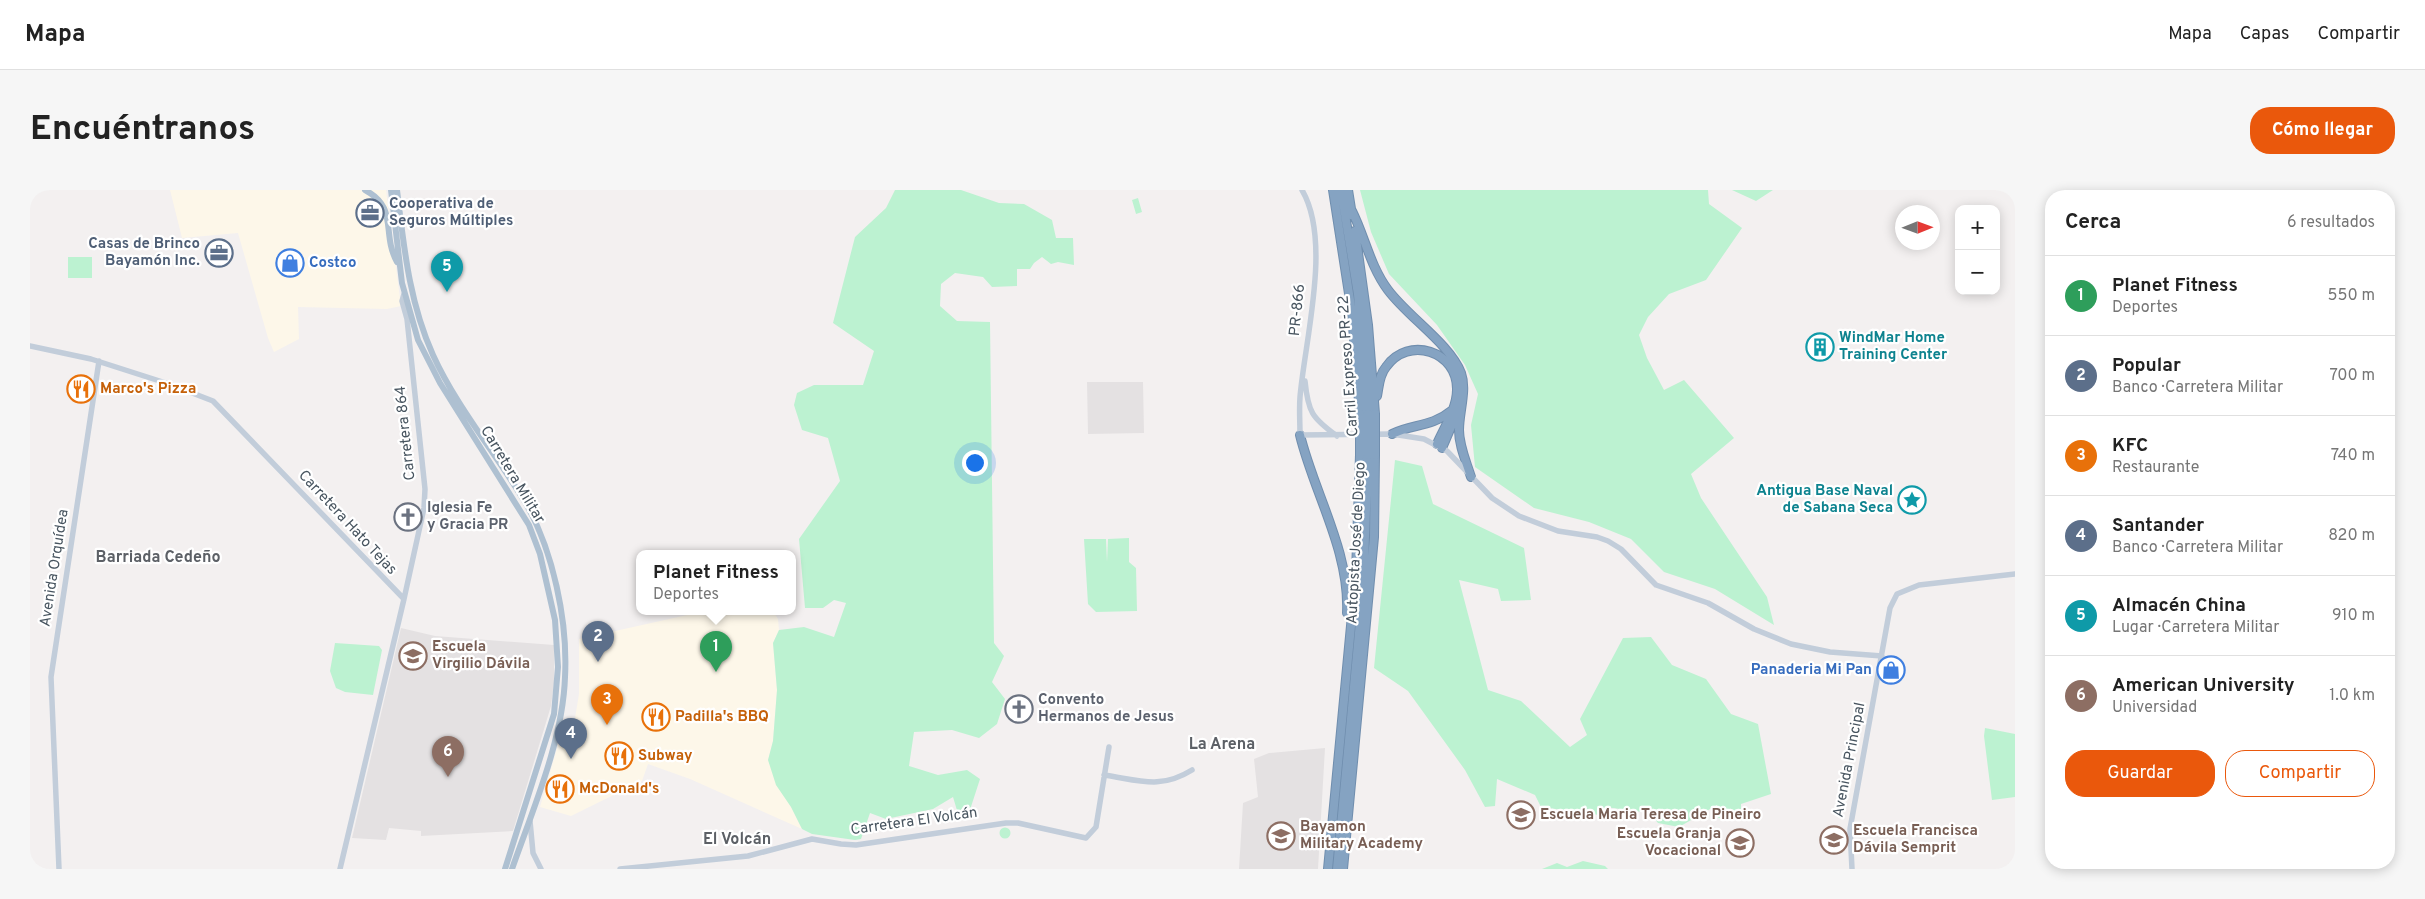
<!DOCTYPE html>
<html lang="es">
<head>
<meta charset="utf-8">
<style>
	body { margin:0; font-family:Overpass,sans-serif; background:#f6f6f6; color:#222 }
	.controls { position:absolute; right:15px; top:15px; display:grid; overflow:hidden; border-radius:10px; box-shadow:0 2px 12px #0003 }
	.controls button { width:45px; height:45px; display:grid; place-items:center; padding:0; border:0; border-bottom:1px solid #e0e0e0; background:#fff; color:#222; font:25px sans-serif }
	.compass { position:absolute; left:1865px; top:15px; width:45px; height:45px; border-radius:50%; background:#fff; box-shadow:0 2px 12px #0003; rotate:89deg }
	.you { position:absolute; left:944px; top:272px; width:18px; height:18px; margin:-12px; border:4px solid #fff; border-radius:50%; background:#1a73e8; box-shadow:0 0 0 8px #1a73e833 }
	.badge { display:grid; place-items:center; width:32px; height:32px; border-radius:50%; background:#ea580c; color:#fff; font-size:16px; font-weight:700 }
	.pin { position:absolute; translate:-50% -41px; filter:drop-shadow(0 1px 2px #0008) }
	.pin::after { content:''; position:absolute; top:26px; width:18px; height:15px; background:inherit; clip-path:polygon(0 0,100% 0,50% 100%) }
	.popup { position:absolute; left:606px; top:360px; width:160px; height:65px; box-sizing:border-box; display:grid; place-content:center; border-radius:10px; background:#fff; filter:drop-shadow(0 1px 4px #0005); font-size:16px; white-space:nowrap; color:#767676 }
	.popup b { font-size:19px; color:#222 }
	.popup::after { content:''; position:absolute; left:50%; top:100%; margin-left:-10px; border:10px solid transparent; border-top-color:#fff }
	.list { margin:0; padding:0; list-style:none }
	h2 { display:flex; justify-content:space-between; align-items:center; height:65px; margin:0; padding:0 20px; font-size:21px }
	h2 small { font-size:16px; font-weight:400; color:#767676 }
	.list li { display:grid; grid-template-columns:32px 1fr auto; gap:15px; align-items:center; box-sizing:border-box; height:80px; padding:0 20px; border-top:1px solid #e0e0e0 }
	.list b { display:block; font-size:19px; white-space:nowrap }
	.list p { margin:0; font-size:16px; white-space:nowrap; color:#767676 }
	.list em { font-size:16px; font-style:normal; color:#767676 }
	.actions { display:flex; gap:10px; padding:15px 20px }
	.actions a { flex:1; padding:11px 0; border:1px solid #ea580c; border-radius:20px; text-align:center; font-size:18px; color:#ea580c }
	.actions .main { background:#ea580c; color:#fff }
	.map { position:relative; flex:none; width:1985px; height:679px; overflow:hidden; border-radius:20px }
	header { display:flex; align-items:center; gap:30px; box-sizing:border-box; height:70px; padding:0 25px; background:#fff; border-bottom:1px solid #e0e0e0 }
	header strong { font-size:24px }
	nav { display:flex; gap:28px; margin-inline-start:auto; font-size:18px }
	.intro { display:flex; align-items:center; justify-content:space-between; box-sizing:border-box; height:120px; padding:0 30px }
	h1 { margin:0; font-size:35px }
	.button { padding:12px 22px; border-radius:20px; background:#ea580c; color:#fff; font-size:18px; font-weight:700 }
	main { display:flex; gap:30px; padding:0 30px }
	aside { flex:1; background:#fff; border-radius:20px; box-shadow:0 2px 12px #0003 }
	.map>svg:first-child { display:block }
	.commercial { fill:#fdf7e9 }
	.education { fill:#e4e1e2 }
	.green { fill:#bcf2d1 }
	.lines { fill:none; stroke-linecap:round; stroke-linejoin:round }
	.highway-casing { stroke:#708eae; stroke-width:10 }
	.secondary { stroke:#c2cdda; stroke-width:5.5 }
	.primary { stroke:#aec0d1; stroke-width:6 }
	.highway { stroke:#85a3c2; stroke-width:8 }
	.highway-bridge-casing { stroke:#708eae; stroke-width:10; stroke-linecap:butt }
	.highway-bridge { stroke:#85a3c2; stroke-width:8 }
	.labels { text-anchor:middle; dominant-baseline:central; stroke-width:4.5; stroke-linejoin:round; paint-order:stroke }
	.service-label { font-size:15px; font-weight:bold; fill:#4e5e75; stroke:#fff; text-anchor:start }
	.shop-label { font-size:15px; font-weight:bold; fill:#366cbe; stroke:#fff; text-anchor:start }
	.street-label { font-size:15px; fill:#47545f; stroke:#fff }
	.culture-label { font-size:15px; font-weight:bold; fill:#0d838f; stroke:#fff; text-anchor:start }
	.food-label { font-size:15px; font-weight:bold; fill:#c56008; stroke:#fff; text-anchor:start }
	.worship-label { font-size:15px; font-weight:bold; fill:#5b616d; stroke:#fff; text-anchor:start }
	.education-label { font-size:15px; font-weight:bold; fill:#785e54; stroke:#fff; text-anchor:start }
	.neighbourhood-label { font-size:16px; font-weight:bold; fill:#5c6066; stroke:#fff }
</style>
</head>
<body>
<header>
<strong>Mapa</strong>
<nav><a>Mapa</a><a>Capas</a><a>Compartir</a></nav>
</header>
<div class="intro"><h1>Encuéntranos</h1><a class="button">Cómo llegar</a></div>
<main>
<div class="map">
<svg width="1985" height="679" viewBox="0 0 1985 679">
	<rect width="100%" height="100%" fill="#f3f0f0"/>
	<path class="commercial" d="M 140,0 L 356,0 L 371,116 L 357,119 L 268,117 L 269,149 L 244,162 L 238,148 L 208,43 L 152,48 Z
		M 675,421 L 743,421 L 748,429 L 749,440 L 743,453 L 747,500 L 743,551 L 738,570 L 772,639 L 660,589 L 618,574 L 612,591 L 541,626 L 510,617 L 533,538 L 543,540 L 549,504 L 549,449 Z"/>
	<path class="education" d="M 1057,192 L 1113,192 L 1114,243 L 1058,244 Z
		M 371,438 L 405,446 L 524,455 L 524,493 L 521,516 L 483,641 L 391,646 L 391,641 L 359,638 L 356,650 L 322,648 Z
		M 1295,558 L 1288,679 L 1209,679 L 1213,613 L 1228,607 L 1224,569 L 1239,563 Z"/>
	<path class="green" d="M 865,0 L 931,0 L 969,13 L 994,14 L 1022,30 L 1026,48 L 1043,48 L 1044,75 L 1028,72 L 1021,74 L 1012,67 L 1004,73 L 1000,79 L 987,79 L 987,96 L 962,97 L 953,87 L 925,83 L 911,94 L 910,116 L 927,131 L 960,132 L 964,453 L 974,466 L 962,492 L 975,509 L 967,534 L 949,548 L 922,540 L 884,542 L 879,576 L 908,585 L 937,580 L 950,589 L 938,626 L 929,627 L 923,607 L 903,619 L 856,629 L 840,623 L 831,649 L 825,650 L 782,644 L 772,639 L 761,617 L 746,595 L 738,570 L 743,551 L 747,500 L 743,453 L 749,440 L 774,437 L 804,447 L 816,413 L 804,410 L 793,418 L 775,418 L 769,349 L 810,291 L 798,248 L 772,240 L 764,215 L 767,203 L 784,195 L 833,195 L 844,161 L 803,133 L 825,47 L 856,18 Z
		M 1330,0 L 1678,0 L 1679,14 L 1712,38 L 1676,90 L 1639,104 L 1618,127 L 1609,145 L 1617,168 L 1634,200 L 1654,190 L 1704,248 L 1661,284 L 1671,308 L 1737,407 L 1744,435 L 1685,399 L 1634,382 L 1601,349 L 1559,332 L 1504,318 L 1445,277 L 1441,235 L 1448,204 L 1435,175 L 1407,135 L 1359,84 L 1341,42 Z
		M 1702,0 L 1743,0 L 1726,11 Z
		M 1108,8 L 1112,22 L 1106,24 L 1102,10 Z
		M 38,67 L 62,67 L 62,88 L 38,88 Z
		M 1365,270 L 1392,276 L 1403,314 L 1494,358 L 1501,410 L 1471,411 L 1468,399 L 1429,390 L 1458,500 L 1491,511 L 1540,557 L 1557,545 L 1550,529 L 1593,448 L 1621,447 L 1642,475 L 1676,489 L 1701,524 L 1728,534 L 1741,604 L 1711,614 L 1711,628 L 1688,628 L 1687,615 L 1649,637 L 1628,633 L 1620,623 L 1575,617 L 1569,625 L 1511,617 L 1505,605 L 1467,589 L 1465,616 L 1455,617 L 1435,580 L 1378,501 L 1344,478 Z
		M 1099,348 L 1099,372 L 1106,378 L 1107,421 L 1066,422 L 1058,414 L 1054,349 L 1076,349 L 1077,372 L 1078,349 Z
		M 305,453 L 349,456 L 352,460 L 343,505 L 315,502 L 306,498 L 300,481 Z
		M 1955,538 L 1985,544 L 1985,607 L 1962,610 L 1954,546 Z
		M969.5 643a5.5 5.5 0 1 1 11 0a5.5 5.5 0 1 1-11 0Z
		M 1553,671 L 1575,676 L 1578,679 L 1512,679 L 1527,673 L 1537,677 Z"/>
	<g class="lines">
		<g class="highway-casing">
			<path id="highway" d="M 1303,0 L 1322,123 L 1330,224
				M 1311,0 L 1328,104 L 1338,224
				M 1318,0 L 1322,25
				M 1322,21 C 1335,47 1340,76 1358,100 C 1378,127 1420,154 1431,183 C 1437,200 1429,222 1429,240 C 1429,256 1436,271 1441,287
				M 1325,41 L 1338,135 L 1345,224
				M 1347,206 C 1349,196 1349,185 1356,177 C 1378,145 1428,161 1427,200 C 1427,218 1414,238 1407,254
				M 1362,244 C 1382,234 1402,237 1421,221
				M 1270,245 C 1284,303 1320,361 1317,423
				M 1412,258 L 1427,223
				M 1298,679 L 1326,383 L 1330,265
				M 1307,679 L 1333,400 L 1338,265
				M 1313,679 L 1344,347 L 1345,265"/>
		</g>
		<path class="secondary" d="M 1272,0 C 1302,51 1275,149 1270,207 C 1269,219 1270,232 1270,245 L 1362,244 L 1394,249 L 1417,261 L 1462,308 L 1489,326 L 1528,341 L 1567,347 L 1578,351 L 1591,359 L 1626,395 L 1678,413 L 1724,439 L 1761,454 L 1800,462 L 1852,466
			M 0,156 L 61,169 L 139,194 L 183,211 L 374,409 L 310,679
			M 1275,191 C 1278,222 1282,228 1307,246
			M 374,409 L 394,318 L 395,299 L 377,129 L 372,111 L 374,104
			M 1074,585 C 1109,590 1130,600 1162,580
			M 500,631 L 503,663 L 511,679
			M 29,679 L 21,487 L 69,171
			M 590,679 L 718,666 L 782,649 L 811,654 L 826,655 L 976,633 L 988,633 L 1056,648 L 1066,637 L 1079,557
			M 1822,679 L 1820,639 L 1860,418 L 1867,404 L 1889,395 L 1985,384"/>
		<path class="primary" d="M 335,0 C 369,18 351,43 367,72
			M 361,0 L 372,93 L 388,150 L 410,193 L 499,335 L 510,364 L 525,430 L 528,477 L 524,524 L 475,679
			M 367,0 C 374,57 379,112 403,165 C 426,216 466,264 495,312 C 523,360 538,431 535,487 C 533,550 503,619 482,679"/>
		<use href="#highway" class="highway"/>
		<g class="highway-bridge-casing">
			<path id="highway-bridge" d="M 1330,224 L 1330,265
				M 1338,224 L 1338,265
				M 1345,224 L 1345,265"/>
		</g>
		<use href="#highway-bridge" class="highway-bridge"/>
	</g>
	<defs>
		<g id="office-ring" transform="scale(1.4375)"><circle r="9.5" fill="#fff" stroke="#5c6f8a" stroke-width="1.5"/><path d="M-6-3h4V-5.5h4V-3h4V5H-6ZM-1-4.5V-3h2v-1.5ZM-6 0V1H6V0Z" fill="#5c6f8a"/></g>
		<g id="shop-ring" transform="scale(1.4375)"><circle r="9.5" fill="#fff" stroke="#3f7fe0" stroke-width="1.5"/><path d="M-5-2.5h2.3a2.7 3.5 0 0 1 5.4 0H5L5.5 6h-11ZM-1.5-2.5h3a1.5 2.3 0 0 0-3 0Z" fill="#3f7fe0"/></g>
		<g id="building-ring" transform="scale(1.4375)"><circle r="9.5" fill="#fff" stroke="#0f9aa8" stroke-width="1.5"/><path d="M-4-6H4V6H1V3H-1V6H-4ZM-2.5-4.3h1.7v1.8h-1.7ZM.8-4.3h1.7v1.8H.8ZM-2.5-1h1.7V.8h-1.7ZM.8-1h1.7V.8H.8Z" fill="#0f9aa8"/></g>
		<g id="restaurant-ring" transform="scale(1.4375)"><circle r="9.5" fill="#fff" stroke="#e8710a" stroke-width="1.5"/><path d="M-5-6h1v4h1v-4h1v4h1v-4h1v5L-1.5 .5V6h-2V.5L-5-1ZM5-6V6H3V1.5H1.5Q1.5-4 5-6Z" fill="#e8710a"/></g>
		<g id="sight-ring" transform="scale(1.4375)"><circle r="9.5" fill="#fff" stroke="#0f9aa8" stroke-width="1.5"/><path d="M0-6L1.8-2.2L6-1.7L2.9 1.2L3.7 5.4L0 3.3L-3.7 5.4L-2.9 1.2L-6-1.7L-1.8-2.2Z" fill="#0f9aa8"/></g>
		<g id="church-ring" transform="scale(1.4375)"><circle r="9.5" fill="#fff" stroke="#6b7280" stroke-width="1.5"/><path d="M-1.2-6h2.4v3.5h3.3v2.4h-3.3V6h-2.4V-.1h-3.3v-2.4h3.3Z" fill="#6b7280"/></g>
		<g id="school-ring" transform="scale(1.4375)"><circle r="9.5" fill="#fff" stroke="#8d6e63" stroke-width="1.5"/><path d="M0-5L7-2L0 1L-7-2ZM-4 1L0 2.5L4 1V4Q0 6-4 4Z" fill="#8d6e63"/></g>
	</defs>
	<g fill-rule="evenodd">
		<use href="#office-ring" x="340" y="23"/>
		<use href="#office-ring" x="189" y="63"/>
		<use href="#shop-ring" x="260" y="73"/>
		<use href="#building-ring" x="1790" y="157"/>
		<use href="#restaurant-ring" x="51" y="199"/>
		<use href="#sight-ring" x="1882" y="310"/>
		<use href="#church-ring" x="378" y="327"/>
		<use href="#school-ring" x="383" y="466"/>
		<use href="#shop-ring" x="1861" y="480"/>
		<use href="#church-ring" x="989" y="519"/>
		<use href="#restaurant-ring" x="626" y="527"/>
		<use href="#restaurant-ring" x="589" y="566"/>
		<use href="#restaurant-ring" x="530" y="599"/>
		<use href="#school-ring" x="1491" y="625"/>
		<use href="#school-ring" x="1251" y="646"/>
		<use href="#school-ring" x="1804" y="650"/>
		<use href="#school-ring" x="1710" y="653"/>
	</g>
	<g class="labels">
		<g class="service-label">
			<text x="359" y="14">Cooperativa de<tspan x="359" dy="17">Seguros Múltiples</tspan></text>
			<text x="170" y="54" text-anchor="end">Casas de Brinco<tspan x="170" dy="17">Bayamón Inc.</tspan></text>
		</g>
		<g class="shop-label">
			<text x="279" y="73">Costco</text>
			<text x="1842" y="480" text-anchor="end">Panaderia Mi Pan</text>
		</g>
		<g class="street-label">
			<text transform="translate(1268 120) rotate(-84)">PR-866</text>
			<text transform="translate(1319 176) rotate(-94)">Carril Expreso PR-22</text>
			<text transform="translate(376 243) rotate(-96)">Carretera 864</text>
			<text transform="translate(482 285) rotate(59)">Carretera Militar</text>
			<text transform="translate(317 333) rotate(47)">Carretera Hato Tejas</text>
			<text transform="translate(1327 353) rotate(-87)">Autopista José de Diego</text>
			<text transform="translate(25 378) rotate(-81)">Avenida Orquídea</text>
			<text transform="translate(1820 570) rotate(-79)">Avenida Principal</text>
			<text transform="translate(884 632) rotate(-8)">Carretera El Volcán</text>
		</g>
		<g class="culture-label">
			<text x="1809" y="148">WindMar Home<tspan x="1809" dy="17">Training Center</tspan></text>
			<text x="1863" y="301" text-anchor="end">Antigua Base Naval<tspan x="1863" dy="17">de Sabana Seca</tspan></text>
		</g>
		<g class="food-label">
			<text x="70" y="199">Marco's Pizza</text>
			<text x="645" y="527">Padilla's BBQ</text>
			<text x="608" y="566">Subway</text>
			<text x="549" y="599">McDonald's</text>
		</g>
		<g class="worship-label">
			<text x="397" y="318">Iglesia Fe<tspan x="397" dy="17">y Gracia PR</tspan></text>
			<text x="1008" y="510">Convento<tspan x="1008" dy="17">Hermanos de Jesus</tspan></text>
		</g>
		<g class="education-label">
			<text x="402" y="457">Escuela<tspan x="402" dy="17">Virgilio Dávila</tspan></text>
			<text x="1510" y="625">Escuela Maria Teresa de Pineiro</text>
			<text x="1270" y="637">Bayamon<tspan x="1270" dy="17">Military Academy</tspan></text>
			<text x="1823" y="641">Escuela Francisca<tspan x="1823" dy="17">Dávila Semprit</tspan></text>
			<text x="1691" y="644" text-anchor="end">Escuela Granja<tspan x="1691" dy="17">Vocacional</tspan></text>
		</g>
		<g class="neighbourhood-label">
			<text x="128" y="368">Barriada Cedeño</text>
			<text x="1192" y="555">La Arena</text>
			<text x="707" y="650">El Volcán</text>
		</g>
	</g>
</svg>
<div class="controls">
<button>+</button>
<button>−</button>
</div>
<svg class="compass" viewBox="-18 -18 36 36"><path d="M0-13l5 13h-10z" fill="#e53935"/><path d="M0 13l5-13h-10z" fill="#767676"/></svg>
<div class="you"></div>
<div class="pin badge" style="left:686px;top:482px;background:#2e9e5b">1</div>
<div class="popup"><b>Planet Fitness</b>Deportes</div>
<div class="pin badge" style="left:568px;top:472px;background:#5c6f8a">2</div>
<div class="pin badge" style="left:577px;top:535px;background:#e8710a">3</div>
<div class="pin badge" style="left:541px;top:569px;background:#5c6f8a">4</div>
<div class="pin badge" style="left:417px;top:102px;background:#0f9aa8">5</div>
<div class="pin badge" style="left:418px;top:587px;background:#8d6e63">6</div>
</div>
<aside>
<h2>Cerca<small>6 resultados</small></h2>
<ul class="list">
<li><span class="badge" style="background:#2e9e5b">1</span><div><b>Planet Fitness</b><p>Deportes</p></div><em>550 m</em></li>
<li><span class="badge" style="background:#5c6f8a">2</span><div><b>Popular</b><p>Banco · Carretera Militar</p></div><em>700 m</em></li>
<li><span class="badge" style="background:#e8710a">3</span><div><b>KFC</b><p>Restaurante</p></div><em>740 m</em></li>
<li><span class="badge" style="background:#5c6f8a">4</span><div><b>Santander</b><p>Banco · Carretera Militar</p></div><em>820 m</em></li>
<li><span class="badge" style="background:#0f9aa8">5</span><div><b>Almacén China</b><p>Lugar · Carretera Militar</p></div><em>910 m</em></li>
<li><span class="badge" style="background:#8d6e63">6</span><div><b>American University</b><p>Universidad</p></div><em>1.0 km</em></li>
</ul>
<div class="actions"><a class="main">Guardar</a><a>Compartir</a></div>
</aside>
</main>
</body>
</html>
